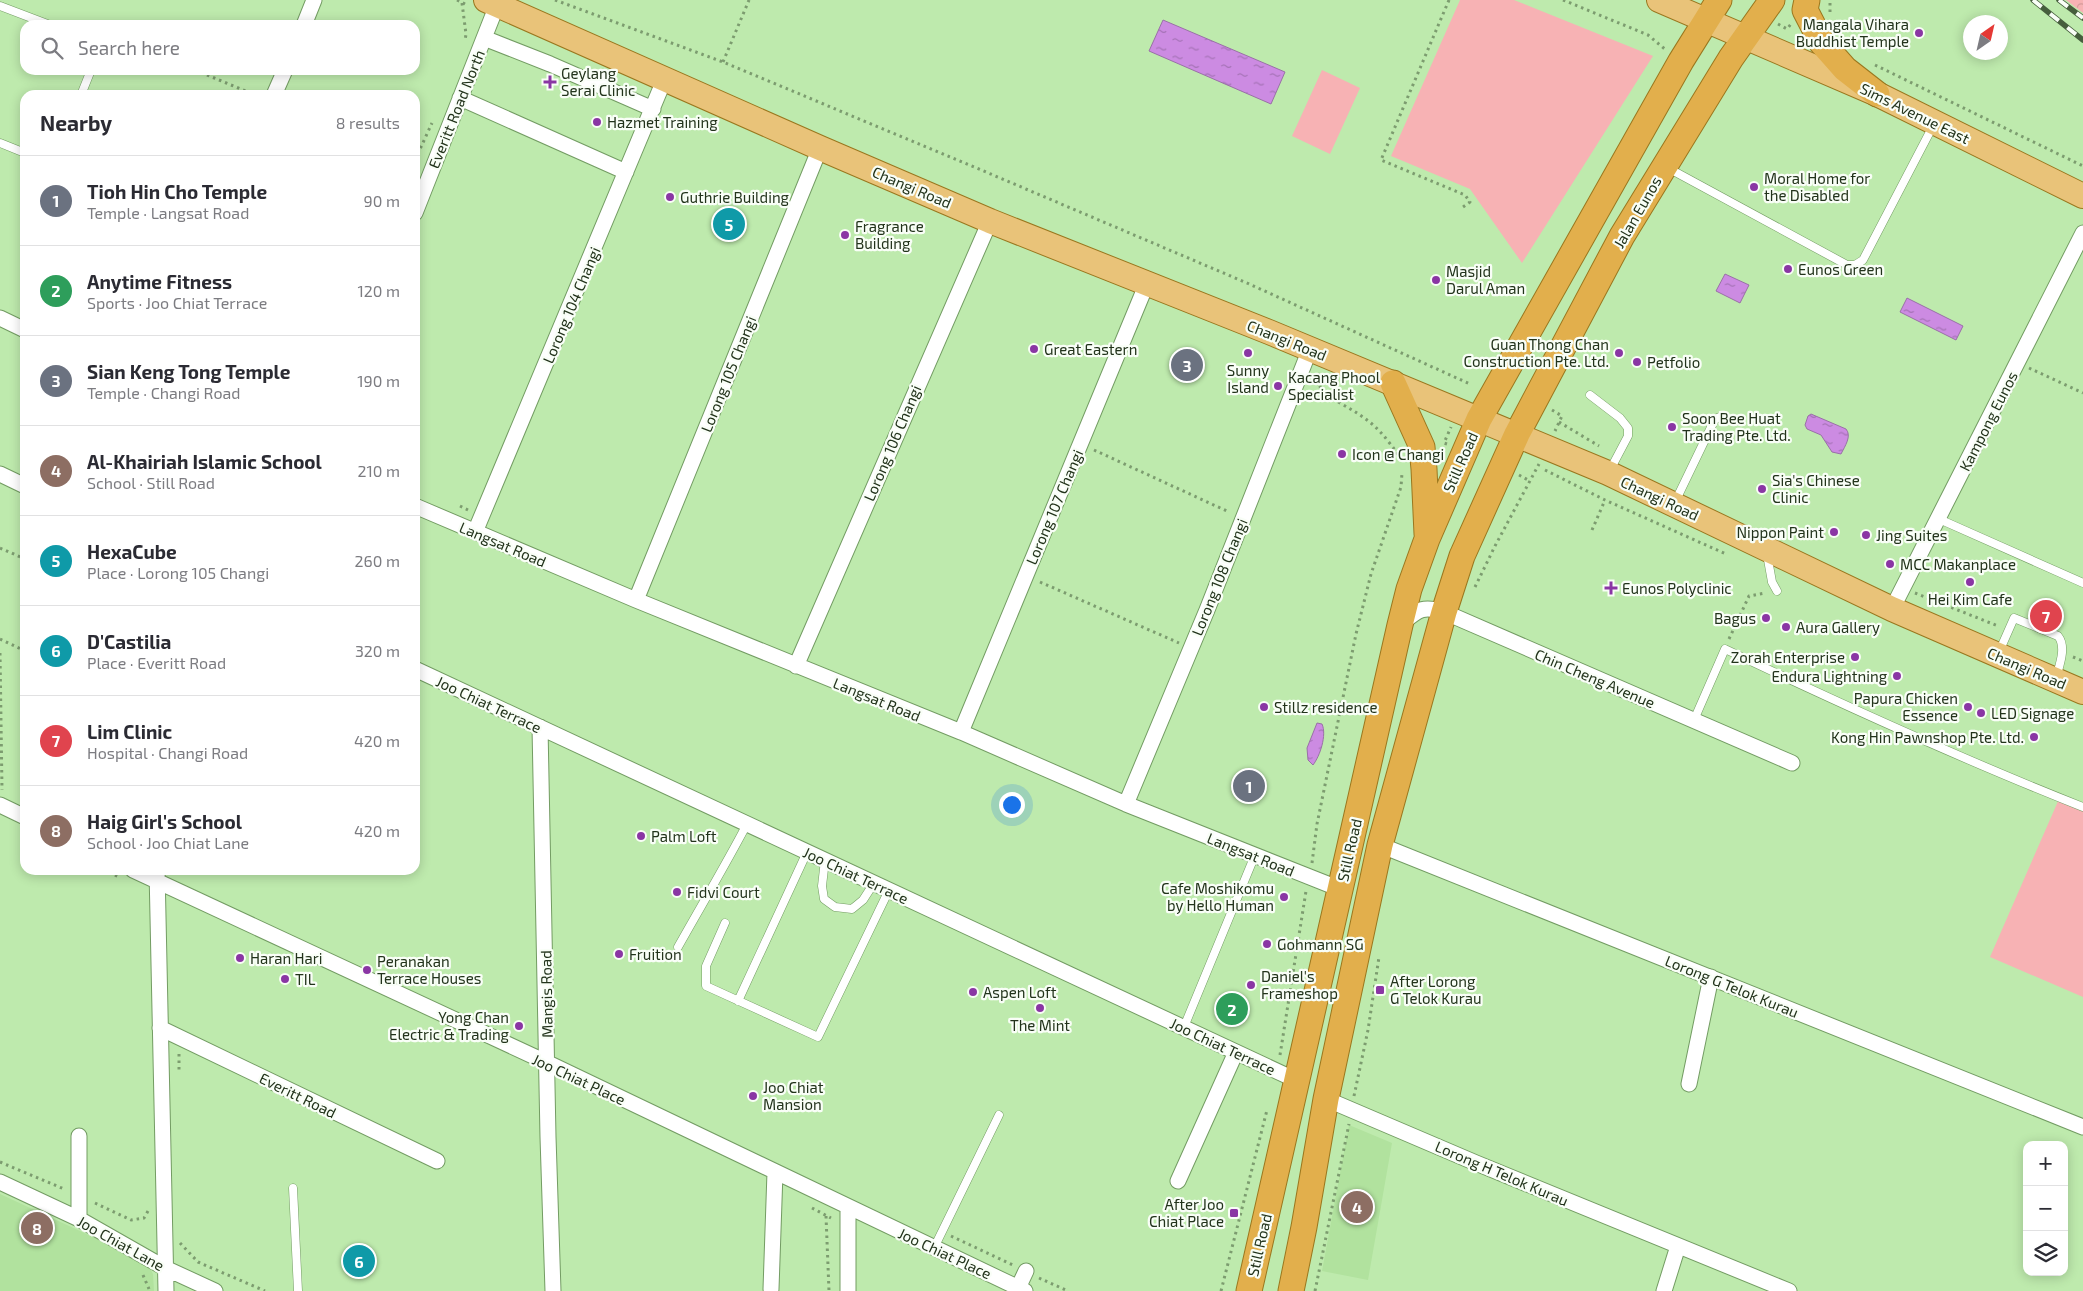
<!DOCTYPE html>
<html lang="en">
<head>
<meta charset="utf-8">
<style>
	body { margin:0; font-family:"Exo 2",sans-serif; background:#f7f7f7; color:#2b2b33 }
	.controls { position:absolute; right:15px; bottom:15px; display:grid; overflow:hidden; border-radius:10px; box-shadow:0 2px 12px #0003 }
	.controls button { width:45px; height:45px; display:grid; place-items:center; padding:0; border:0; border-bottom:1px solid #e1e1e2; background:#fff; color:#2b2b33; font:25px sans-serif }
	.compass { position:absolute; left:1963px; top:15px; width:45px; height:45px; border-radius:50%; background:#fff; box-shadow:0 2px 12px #0003; rotate:34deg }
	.you { position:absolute; left:1011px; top:804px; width:18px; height:18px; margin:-12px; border:4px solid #fff; border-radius:50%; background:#1a73e8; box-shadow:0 0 0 8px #1a73e833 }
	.badge { display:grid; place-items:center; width:32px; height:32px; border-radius:50%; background:#8a36a4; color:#fff; font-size:16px; font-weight:700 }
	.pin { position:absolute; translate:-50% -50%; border:2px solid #fff; box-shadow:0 1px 5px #0006 }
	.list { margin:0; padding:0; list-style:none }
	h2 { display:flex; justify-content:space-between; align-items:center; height:65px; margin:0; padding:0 20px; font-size:21px }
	h2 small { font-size:16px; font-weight:400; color:#7c7c81 }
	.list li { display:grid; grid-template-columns:32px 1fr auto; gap:15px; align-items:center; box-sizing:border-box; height:90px; padding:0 20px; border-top:1px solid #e1e1e2 }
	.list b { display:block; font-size:19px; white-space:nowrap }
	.list p { margin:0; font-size:16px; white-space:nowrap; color:#7c7c81 }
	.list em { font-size:16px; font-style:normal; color:#7c7c81 }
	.icon { flex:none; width:28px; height:28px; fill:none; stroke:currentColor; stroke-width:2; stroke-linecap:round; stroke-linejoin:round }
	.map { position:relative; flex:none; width:2083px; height:1291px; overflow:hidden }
	.search { position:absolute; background:#fff; box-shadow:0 2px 12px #0003; left:20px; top:20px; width:400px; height:55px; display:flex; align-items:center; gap:12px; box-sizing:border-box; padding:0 18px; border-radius:15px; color:#7c7c81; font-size:19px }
	.panel { position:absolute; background:#fff; box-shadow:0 2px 12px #0003; left:20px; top:90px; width:400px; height:785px; border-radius:15px }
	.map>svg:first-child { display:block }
	.built { fill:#b1e29e }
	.green { fill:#f7b2b4 }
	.park { fill:url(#park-crowns) }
	.water { fill:url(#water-ripples); stroke:#9971a6 }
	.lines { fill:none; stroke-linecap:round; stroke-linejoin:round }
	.service-casing { stroke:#739c63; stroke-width:9 }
	.minor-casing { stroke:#739c63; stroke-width:17 }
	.primary-casing { stroke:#9a771e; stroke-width:26 }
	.trunk-casing { stroke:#9a771e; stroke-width:27 }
	.path { stroke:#7c9c6f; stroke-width:3; stroke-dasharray:2.5 4; stroke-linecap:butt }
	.service { stroke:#fff; stroke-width:8 }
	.minor { stroke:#fff; stroke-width:15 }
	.primary { stroke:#e9c379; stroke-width:24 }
	.trunk { stroke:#e2af4c; stroke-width:25 }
	.rail-casing { stroke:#465e3d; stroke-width:5.5 }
	.rail { stroke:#f9fef7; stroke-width:4; stroke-dasharray:11; stroke-linecap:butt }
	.poi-dot { fill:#8a36a4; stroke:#f9fef7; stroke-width:2 }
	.labels { text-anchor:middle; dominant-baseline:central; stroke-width:4.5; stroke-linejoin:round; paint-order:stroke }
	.poi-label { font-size:15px; fill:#22331b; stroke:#f9fef7; text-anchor:start }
	.street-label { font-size:15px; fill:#22331b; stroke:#f9fef7 }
</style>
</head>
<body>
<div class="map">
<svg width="2083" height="1291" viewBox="0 0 2083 1291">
	<defs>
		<pattern id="park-crowns" width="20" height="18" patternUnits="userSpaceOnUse" patternTransform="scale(1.25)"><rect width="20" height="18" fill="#f7b2b4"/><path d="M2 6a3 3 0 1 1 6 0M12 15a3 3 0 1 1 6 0" fill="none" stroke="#d39a9a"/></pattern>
		<pattern id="water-ripples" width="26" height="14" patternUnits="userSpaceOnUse" patternTransform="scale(1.25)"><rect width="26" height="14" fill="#cc8be2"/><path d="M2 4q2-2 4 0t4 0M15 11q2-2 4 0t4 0" fill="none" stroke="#a572b6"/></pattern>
	</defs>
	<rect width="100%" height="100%" fill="#beeaad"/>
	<path class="built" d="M 1349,1125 L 1392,1143 L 1368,1280 L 1322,1271 Z
		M 0,1194 L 147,1262 L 153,1274 L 154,1291 L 0,1291 Z"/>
	<path class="green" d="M 1460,0 L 1514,0 L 1653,56 L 1522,263 L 1470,189 L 1391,156 Z
		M 1322,70 L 1360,88 L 1330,154 L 1292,136 Z
		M 2059,799 L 2083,809 L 2083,997 L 1990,957 Z"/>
	<path class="park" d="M 2066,0 L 2083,0 L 2083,13 Z"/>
	<path class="water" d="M 1163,20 L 1285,72 L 1271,104 L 1149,51 Z
		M 1725,274 L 1749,285 L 1740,303 L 1716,291 Z
		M 1907,298 L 1963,326 L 1956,340 L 1900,312 Z
		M 1811,414 L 1846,429 C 1852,436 1845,446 1841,454 L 1832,452 L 1821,435 L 1807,429 L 1805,425 L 1808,416 Z
		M 1317,723 L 1322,724 C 1327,735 1320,756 1313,765 L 1308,760 L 1307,748 Z"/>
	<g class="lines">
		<g class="service-casing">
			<path id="service" d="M 0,6 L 50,25
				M 81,95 L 91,70
				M 0,143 L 25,153
				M 1668,168 L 1847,265 L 1855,265 L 1863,260 L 1934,124
				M 1590,395 L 1620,418 L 1628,428 L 1628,436 L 1609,472
				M 1675,502 L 1715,419 L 1720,417
				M 1939,519 L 2083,583
				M 1767,554 L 1772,582 L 1777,591
				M 1999,652 L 2014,618 L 2058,636 C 2067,647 2059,666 2056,678
				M 1694,720 L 1725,649 C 1843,705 1961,759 2083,807
				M 825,860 L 822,886 L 824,899 L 835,907 L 852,909 L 863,900 L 874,883
				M 725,923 L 706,966 L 706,986 L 818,1037 L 889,890
				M 678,947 C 701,906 725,866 747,824
				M 738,1001 L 807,852
				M 1184,1027 L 1255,855
				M 293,1188 L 298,1291
				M 934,1248 L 999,1115"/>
		</g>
		<g class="minor-casing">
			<path id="minor" d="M 304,25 L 314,0
				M 484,38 L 550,64 L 653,109
				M 274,95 L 285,70
				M 460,98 L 626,172
				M 415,213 L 497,5
				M 0,318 L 25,330
				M 0,474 L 25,486
				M 415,506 L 636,600 L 961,732 L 1126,804 L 1340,889
				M 475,532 L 665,78
				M 636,600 L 820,148
				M 1892,609 L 2083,233
				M 1401,624 C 1418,610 1422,605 1444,612 L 1792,763
				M 796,666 L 990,221
				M 415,669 L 1298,1081
				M 540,727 L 548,1137 L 553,1291
				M 961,732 L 1147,283
				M 1126,804 L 1207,610 L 1310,349
				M 0,805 L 25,817
				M 1380,845 L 2083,1127
				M 133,870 L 548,1063 L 1025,1291
				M 157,870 L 166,1291
				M 160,1028 L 437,1161
				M 1689,1084 L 1711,977
				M 1326,1099 L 1476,1163 L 1789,1291
				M 79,1136 L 79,1219
				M 1178,1181 L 1236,1052
				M 0,1182 L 79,1219 L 165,1268 L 215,1291
				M 1018,1288 L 1026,1271
				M 771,1289 L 775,1172
				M 848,1291 L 848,1207
				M 1664,1291 L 1678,1246"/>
		</g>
		<g class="primary-casing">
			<path id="primary" d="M 486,0 L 820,148 L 990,221 L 1269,332 L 1608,473 L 1892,609 L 2083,692
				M 1659,0 L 1877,94 L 2083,196"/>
		</g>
		<g class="trunk-casing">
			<path id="trunk" d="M 1807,0 L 1805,10 L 1822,43 L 1845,69 L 1877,94
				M 1393,383 L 1422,447 L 1424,469 L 1427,534
				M 1249,1291 L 1400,625 L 1409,589 L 1427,539 L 1479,419 L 1681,61 L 1719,0
				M 1291,1291 L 1304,1227 L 1326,1099 L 1380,845 L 1444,612 L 1462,556 L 1517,434 L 1622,236 L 1731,58 L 1772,0"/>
		</g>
		<path class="path" d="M 457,0 L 467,5
			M 555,0 L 723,62 L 986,172 L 1247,283 L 1470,384
			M 1449,0 L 1381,160 L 1465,195 L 1470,202 L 1463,207
			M 1563,0 L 1648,35 L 1666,50
			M 462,3 L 466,34 L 465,41
			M 1830,12 L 1830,0
			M 1778,24 L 1787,29 L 1791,24
			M 723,62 L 749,0
			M 1875,65 L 2083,166
			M 195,70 L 255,95
			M 415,160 L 432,123
			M 2029,368 L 2083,393
			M 1318,373 L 1321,392 C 1347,408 1369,416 1388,441 C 1394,449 1399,454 1401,464
			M 1552,410 L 1562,416 L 1555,431
			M 1559,422 L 1599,446
			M 1447,444 L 1444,443 L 1451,427
			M 1094,450 L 1229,512
			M 1545,470 L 1605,500 L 1726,554
			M 1519,475 L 1530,481
			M 460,506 L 468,510
			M 1592,530 L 1605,500
			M 0,548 L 25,559
			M 1040,582 L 1179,643
			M 1475,587 L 1495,546 L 1539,464
			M 1915,593 L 1998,626
			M 0,639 L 25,651
			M 1729,639 L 1749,596 L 1765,593
			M 0,653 L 2,790
			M 2073,657 L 2083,661
			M 1312,863 L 1317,824 L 1356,634 L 1371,574 L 1401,487 L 1402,473
			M 103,870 L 119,877
			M 179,1054 L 179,1073
			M 1280,1055 L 1306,891
			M 1354,1096 L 1368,1030 L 1379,957
			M 0,1162 L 64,1189
			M 95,1203 L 131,1220 L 144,1218 L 148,1211
			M 812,1208 L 831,1218
			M 826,1216 L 829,1291
			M 951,1236 L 1013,1265
			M 180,1243 L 198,1262 L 265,1291
			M 143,1275 L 149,1289
			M 1039,1278 L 1068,1291
			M 1221,1291 L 1267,1110
			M 1315,1291 L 1349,1124"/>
		<use href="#service" class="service"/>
		<use href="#minor" class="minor"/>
		<use href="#primary" class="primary"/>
		<use href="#trunk" class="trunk"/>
		<g class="rail-casing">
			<path id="rail" d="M 2033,0 L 2083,40
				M 2059,0 L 2083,18"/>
		</g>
		<use href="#rail" class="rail"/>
	</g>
	<g class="poi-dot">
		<circle cx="1919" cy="33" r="5"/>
		<path d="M547.5 74.5h5v5h5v5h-5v5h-5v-5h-5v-5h5z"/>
		<circle cx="597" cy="122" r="5"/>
		<circle cx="1754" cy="187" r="5"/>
		<circle cx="670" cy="197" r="5"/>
		<circle cx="845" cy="235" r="5"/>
		<circle cx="1788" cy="269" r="5"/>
		<circle cx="1436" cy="280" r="5"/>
		<circle cx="1034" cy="349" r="5"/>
		<circle cx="1248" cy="353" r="5"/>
		<circle cx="1619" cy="353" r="5"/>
		<circle cx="1637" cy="362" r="5"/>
		<circle cx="1278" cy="386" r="5"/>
		<circle cx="1672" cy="427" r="5"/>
		<circle cx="1342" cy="454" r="5"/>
		<circle cx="1762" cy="489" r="5"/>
		<circle cx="1834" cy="532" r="5"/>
		<circle cx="1866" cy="535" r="5"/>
		<circle cx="1890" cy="564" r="5"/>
		<circle cx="1970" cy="582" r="5"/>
		<path d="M1608.5 580.5h5v5h5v5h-5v5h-5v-5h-5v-5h5z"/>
		<circle cx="1766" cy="618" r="5"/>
		<circle cx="1786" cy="627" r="5"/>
		<circle cx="1855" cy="657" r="5"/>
		<circle cx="1897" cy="676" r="5"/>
		<circle cx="1264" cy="707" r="5"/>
		<circle cx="1968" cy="707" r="5"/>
		<circle cx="1981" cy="713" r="5"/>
		<circle cx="2034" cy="737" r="5"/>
		<circle cx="641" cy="836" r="5"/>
		<circle cx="677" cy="892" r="5"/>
		<circle cx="1284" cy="897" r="5"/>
		<circle cx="1267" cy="944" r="5"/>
		<circle cx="619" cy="954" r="5"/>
		<circle cx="240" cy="958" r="5"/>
		<circle cx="367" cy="970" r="5"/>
		<circle cx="285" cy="979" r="5"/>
		<circle cx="1251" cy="985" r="5"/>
		<rect x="1375" y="985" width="10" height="10" rx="2.5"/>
		<circle cx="973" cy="992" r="5"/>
		<circle cx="1040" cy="1008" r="5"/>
		<circle cx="519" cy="1026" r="5"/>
		<circle cx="753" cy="1096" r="5"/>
		<rect x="1229" y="1208" width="10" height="10" rx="2.5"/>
	</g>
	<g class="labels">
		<g class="poi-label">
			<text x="1909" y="24" text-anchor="end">Mangala Vihara<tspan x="1909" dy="17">Buddhist Temple</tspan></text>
			<text x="561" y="73">Geylang<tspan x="561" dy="17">Serai Clinic</tspan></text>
			<text x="607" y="122">Hazmet Training</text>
			<text x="1764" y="178">Moral Home for<tspan x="1764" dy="17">the Disabled</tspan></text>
			<text x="680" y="197">Guthrie Building</text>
			<text x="855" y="226">Fragrance<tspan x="855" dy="17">Building</tspan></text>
			<text x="1798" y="269">Eunos Green</text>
			<text x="1446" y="271">Masjid<tspan x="1446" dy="17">Darul Aman</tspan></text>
			<text x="1609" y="344" text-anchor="end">Guan Thong Chan<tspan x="1609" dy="17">Construction Pte. Ltd.</tspan></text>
			<text x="1044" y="349">Great Eastern</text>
			<text x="1647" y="362">Petfolio</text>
			<text x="1248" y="370" text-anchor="middle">Sunny<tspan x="1248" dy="17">Island</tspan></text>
			<text x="1288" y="377">Kacang Phool<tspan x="1288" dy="17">Specialist</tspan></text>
			<text x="1682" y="418">Soon Bee Huat<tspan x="1682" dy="17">Trading Pte. Ltd.</tspan></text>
			<text x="1352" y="454">Icon @ Changi</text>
			<text x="1772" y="480">Sia's Chinese<tspan x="1772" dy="17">Clinic</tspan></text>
			<text x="1824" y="532" text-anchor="end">Nippon Paint</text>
			<text x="1876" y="535">Jing Suites</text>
			<text x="1900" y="564">MCC Makanplace</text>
			<text x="1622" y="588">Eunos Polyclinic</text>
			<text x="1970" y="599" text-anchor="middle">Hei Kim Cafe</text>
			<text x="1756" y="618" text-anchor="end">Bagus</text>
			<text x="1796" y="627">Aura Gallery</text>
			<text x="1845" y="657" text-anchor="end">Zorah Enterprise</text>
			<text x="1887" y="676" text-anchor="end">Endura Lightning</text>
			<text x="1958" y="698" text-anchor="end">Papura Chicken<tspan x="1958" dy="17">Essence</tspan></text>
			<text x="1274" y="707">Stillz residence</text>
			<text x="1991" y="713">LED Signage</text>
			<text x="2024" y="737" text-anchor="end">Kong Hin Pawnshop Pte. Ltd.</text>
			<text x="651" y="836">Palm Loft</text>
			<text x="1274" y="888" text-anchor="end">Cafe Moshikomu<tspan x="1274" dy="17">by Hello Human</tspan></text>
			<text x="687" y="892">Fidvi Court</text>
			<text x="1277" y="944">Gohmann SG</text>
			<text x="629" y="954">Fruition</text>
			<text x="250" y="958">Haran Hari</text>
			<text x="377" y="961">Peranakan<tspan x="377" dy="17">Terrace Houses</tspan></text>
			<text x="1261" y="976">Daniel's<tspan x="1261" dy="17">Frameshop</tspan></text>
			<text x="295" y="979">TIL</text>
			<text x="1390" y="981">After Lorong<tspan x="1390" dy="17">G Telok Kurau</tspan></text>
			<text x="983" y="992">Aspen Loft</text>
			<text x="509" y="1017" text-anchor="end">Yong Chan<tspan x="509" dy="17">Electric &amp; Trading</tspan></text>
			<text x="1040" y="1025" text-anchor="middle">The Mint</text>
			<text x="763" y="1087">Joo Chiat<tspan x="763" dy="17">Mansion</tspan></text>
			<text x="1224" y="1204" text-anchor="end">After Joo<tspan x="1224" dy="17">Chiat Place</tspan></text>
		</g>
		<g class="street-label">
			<text transform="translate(456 109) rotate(-68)">Everitt Road North</text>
			<text transform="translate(1915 113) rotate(26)">Sims Avenue East</text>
			<text transform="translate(912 187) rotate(23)">Changi Road</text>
			<text transform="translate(1637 212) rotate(-60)">Jalan Eunos</text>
			<text transform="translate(571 305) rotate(-67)">Lorong 104 Changi</text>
			<text transform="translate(1287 340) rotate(22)">Changi Road</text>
			<text transform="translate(728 374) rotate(-68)">Lorong 105 Changi</text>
			<text transform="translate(1988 421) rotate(-63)">Kampong Eunos</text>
			<text transform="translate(892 443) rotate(-67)">Lorong 106 Changi</text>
			<text transform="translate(1460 462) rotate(-66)">Still Road</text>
			<text transform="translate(1660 498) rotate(25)">Changi Road</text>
			<text transform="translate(1054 507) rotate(-67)">Lorong 107 Changi</text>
			<text transform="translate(503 544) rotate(23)">Langsat Road</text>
			<text transform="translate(1219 577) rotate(-68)">Lorong 108 Changi</text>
			<text transform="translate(2027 668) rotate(23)">Changi Road</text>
			<text transform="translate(1595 678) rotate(23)">Chin Cheng Avenue</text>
			<text transform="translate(877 699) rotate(22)">Langsat Road</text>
			<text transform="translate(489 704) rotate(25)">Joo Chiat Terrace</text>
			<text transform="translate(1349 850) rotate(-77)">Still Road</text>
			<text transform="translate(1251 854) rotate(22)">Langsat Road</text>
			<text transform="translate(856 875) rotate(25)">Joo Chiat Terrace</text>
			<text transform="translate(1732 986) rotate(22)">Lorong G Telok Kurau</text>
			<text transform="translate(546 994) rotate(-91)">Mangis Road</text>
			<text transform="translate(1223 1046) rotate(25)">Joo Chiat Terrace</text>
			<text transform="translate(579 1079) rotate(25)">Joo Chiat Place</text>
			<text transform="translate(298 1095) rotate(26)">Everitt Road</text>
			<text transform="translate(1502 1173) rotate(23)">Lorong H Telok Kurau</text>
			<text transform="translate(121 1243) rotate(29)">Joo Chiat Lane</text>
			<text transform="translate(1259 1245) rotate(-77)">Still Road</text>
			<text transform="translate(945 1253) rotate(25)">Joo Chiat Place</text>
		</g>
	</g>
</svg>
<div class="controls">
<button>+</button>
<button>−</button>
<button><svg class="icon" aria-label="layers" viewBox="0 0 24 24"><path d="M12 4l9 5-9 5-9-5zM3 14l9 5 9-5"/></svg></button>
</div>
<svg class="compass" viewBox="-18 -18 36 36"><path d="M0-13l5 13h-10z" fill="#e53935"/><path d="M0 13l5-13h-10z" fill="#7c7c81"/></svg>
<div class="you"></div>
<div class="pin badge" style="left:1249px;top:786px;background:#6b7280">1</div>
<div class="pin badge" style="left:1232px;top:1009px;background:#2e9e5b">2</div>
<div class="pin badge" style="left:1187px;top:365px;background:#6b7280">3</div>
<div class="pin badge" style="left:1357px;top:1207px;background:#8d6e63">4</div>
<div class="pin badge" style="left:729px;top:224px;background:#0f9aa8">5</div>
<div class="pin badge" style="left:359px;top:1261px;background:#0f9aa8">6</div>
<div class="pin badge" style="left:2046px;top:616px;background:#e0444e">7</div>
<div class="pin badge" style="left:37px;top:1228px;background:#8d6e63">8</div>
<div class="search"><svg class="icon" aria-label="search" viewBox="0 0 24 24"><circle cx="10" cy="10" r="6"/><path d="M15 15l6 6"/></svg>Search here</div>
<section class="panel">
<h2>Nearby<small>8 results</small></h2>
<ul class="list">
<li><span class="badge" style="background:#6b7280">1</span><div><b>Tioh Hin Cho Temple</b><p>Temple · Langsat Road</p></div><em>90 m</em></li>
<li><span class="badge" style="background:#2e9e5b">2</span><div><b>Anytime Fitness</b><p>Sports · Joo Chiat Terrace</p></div><em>120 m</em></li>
<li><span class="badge" style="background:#6b7280">3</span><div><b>Sian Keng Tong Temple</b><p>Temple · Changi Road</p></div><em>190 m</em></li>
<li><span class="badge" style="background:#8d6e63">4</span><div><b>Al-Khairiah Islamic School</b><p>School · Still Road</p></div><em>210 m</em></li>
<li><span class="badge" style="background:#0f9aa8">5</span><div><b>HexaCube</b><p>Place · Lorong 105 Changi</p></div><em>260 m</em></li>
<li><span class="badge" style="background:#0f9aa8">6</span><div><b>D'Castilia</b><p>Place · Everitt Road</p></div><em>320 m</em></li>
<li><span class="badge" style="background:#e0444e">7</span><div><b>Lim Clinic</b><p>Hospital · Changi Road</p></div><em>420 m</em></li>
<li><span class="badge" style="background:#8d6e63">8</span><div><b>Haig Girl's School</b><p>School · Joo Chiat Lane</p></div><em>420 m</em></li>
</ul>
</section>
</div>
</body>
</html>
